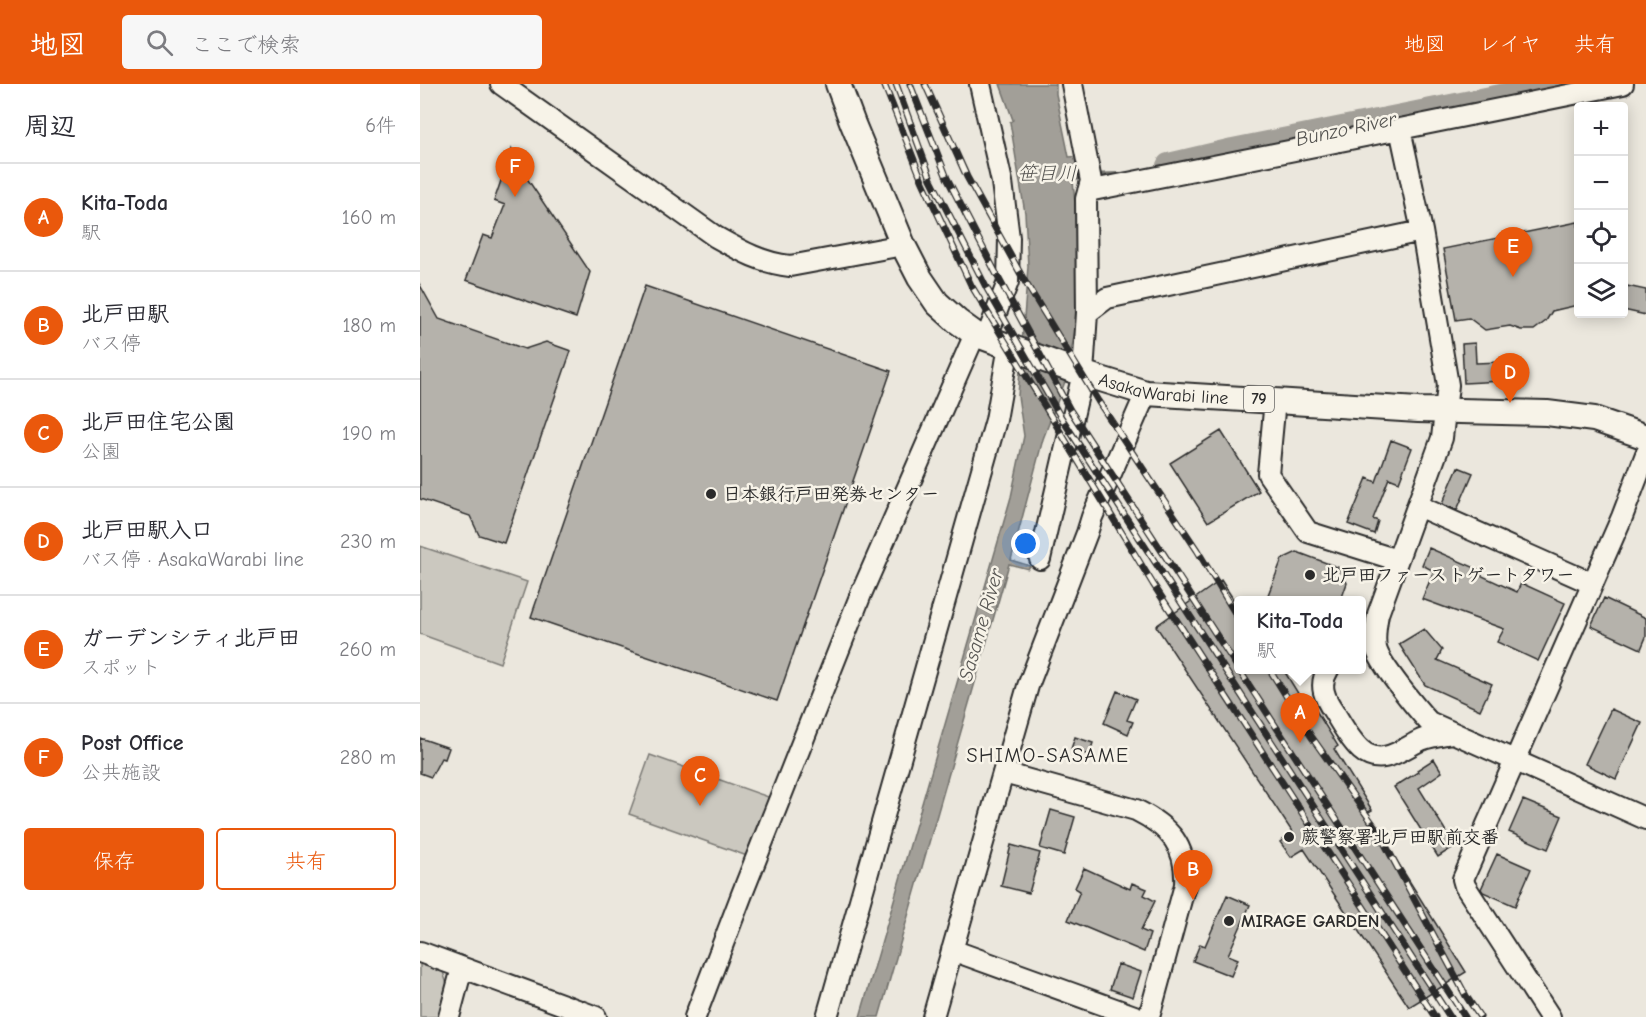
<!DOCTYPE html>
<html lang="ja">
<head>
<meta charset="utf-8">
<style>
	body { margin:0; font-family:"Comic Neue","Klee One",sans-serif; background:#f7f7f7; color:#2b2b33 }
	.controls { position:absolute; right:18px; top:18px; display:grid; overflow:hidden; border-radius:6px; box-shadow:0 3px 15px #0003 }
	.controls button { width:54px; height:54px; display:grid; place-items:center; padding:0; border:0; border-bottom:2px solid #e1e1e2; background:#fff; color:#2b2b33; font:30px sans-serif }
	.you { position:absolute; left:606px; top:460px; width:21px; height:21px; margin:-15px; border:4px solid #fff; border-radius:50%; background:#1a73e8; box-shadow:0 0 0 9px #1a73e833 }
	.badge { display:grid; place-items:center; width:39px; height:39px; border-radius:50%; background:#ea580c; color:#fff; font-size:20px; font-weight:700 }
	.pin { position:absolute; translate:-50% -50px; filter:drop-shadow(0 2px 3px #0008) }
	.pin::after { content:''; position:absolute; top:32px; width:21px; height:18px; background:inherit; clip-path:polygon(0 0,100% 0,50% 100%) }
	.popup { position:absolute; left:814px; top:512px; width:132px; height:78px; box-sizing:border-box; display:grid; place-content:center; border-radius:6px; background:#fff; filter:drop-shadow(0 2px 4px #0005); font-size:20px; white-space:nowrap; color:#7c7c81 }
	.popup b { font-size:22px; color:#2b2b33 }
	.popup::after { content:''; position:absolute; left:50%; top:100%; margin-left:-12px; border:12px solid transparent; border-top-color:#fff }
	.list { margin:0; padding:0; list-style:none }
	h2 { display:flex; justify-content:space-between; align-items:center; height:78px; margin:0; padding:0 24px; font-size:26px }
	h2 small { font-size:20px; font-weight:400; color:#7c7c81 }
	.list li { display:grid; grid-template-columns:39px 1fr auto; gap:18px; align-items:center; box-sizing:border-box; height:108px; padding:0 24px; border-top:2px solid #e1e1e2 }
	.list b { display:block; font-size:22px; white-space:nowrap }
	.list p { margin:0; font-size:20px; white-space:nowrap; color:#7c7c81 }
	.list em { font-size:20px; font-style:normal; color:#7c7c81 }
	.actions { display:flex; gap:12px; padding:18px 24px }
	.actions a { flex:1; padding:14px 0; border:2px solid #ea580c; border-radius:6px; text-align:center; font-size:21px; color:#ea580c }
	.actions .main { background:#ea580c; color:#fff }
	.icon { flex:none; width:33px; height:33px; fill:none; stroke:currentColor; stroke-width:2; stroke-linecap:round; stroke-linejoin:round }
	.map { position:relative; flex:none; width:1226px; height:933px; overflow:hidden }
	header { display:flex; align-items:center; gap:36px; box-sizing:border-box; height:84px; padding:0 30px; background:#ea580c; color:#fff }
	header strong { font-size:28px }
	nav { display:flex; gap:33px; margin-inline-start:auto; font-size:21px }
	.search { width:420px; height:54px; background:#f7f7f7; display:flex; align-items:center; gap:15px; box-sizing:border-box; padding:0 21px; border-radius:6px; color:#7c7c81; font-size:22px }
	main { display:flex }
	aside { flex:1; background:#fff }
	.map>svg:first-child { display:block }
	.green { fill:#cbc8bf; stroke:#7b7a75; stroke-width:1.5 }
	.water { fill:#a29f98; stroke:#72716c; stroke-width:1.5 }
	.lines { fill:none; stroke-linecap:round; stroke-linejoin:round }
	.stream { stroke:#72716c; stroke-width:4.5 }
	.river { stroke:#a29f98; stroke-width:26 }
	.building { fill:#b5b2ab; stroke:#2b2b2b; stroke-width:1.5 }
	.minor-casing { stroke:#2b2b2b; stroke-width:24 }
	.major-casing { stroke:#2b2b2b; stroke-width:28 }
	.minor { stroke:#f7f3e8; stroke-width:20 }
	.major { stroke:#f7f3e8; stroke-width:24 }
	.rail-casing { stroke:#2b2b2b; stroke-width:7 }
	.rail { stroke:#f7f3e8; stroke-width:4.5; stroke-dasharray:14; stroke-linecap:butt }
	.poi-dot { fill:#2b2b2b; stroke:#f7f3e8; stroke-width:2 }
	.labels { text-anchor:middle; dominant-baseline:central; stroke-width:5; stroke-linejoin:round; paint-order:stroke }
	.shield { fill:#f7f3e8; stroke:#686764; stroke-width:1.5 }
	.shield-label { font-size:16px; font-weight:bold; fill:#2b2b2b }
	.street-label { font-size:18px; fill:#2b2b2b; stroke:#f7f3e8 }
	.poi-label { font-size:18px; font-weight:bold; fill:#2b2b2b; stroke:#f7f3e8; text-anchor:start }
	.water-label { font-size:20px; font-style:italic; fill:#555451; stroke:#f7f3e8 }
	.neighbourhood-label { font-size:20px; letter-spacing:1.5px; fill:#2b2b2b; stroke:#f7f3e8 }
</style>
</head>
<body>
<header>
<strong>地図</strong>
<div class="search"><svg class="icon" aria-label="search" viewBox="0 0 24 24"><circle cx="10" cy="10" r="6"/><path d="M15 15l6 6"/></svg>ここで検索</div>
<nav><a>地図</a><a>レイヤ</a><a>共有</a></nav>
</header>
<main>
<aside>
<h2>周辺<small>6件</small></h2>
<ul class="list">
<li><span class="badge">A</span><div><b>Kita-Toda</b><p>駅</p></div><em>160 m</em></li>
<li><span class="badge">B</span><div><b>北戸田駅</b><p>バス停</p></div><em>180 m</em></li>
<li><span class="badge">C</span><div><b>北戸田住宅公園</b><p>公園</p></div><em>190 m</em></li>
<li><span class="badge">D</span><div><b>北戸田駅入口</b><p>バス停 · AsakaWarabi line</p></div><em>230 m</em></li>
<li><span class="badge">E</span><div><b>ガーデンシティ北戸田</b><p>スポット</p></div><em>260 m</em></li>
<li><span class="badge">F</span><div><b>Post Office</b><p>公共施設</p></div><em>280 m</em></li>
</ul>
<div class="actions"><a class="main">保存</a><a>共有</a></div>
</aside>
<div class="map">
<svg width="1226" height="933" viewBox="0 0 1226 933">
	<rect width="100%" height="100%" fill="#ebe7dd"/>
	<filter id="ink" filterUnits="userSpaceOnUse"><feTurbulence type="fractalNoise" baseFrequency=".0167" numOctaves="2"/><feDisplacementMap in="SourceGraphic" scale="12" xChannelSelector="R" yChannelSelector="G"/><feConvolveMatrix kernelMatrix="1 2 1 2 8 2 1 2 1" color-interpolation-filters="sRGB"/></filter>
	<g filter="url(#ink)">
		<path class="green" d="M 0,462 L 107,498 L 80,579 L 0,550 Z
			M 230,671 L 351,714 L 330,773 L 209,730 Z
			M 0,879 L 23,888 L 27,900 L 18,933 L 0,933 Z"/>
		<path class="water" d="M 580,0 L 636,0 L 636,10 L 649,73 L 661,72 L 664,94 L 653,97 L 658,154 L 655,247 L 646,295 L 623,355 L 591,476 L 610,482 L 608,485 L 589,480 L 459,933 L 440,933 L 591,413 L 604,352 L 598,312 L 608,182 L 605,129 L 590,38 L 593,36 Z"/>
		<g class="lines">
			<path class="stream" d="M 675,91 L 708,90"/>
			<path class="river" d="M 749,82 L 813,67 L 1145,0"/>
		</g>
		<path class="building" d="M 92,65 L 106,86 L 104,90 L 170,188 L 156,234 L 46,196 L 63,151 L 72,154 L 85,121 L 74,117 Z
			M 1158,138 L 1158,221 L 1132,227 L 1126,237 L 1114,246 L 1101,246 L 1090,242 L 1065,246 L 1049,234 L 1036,236 L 1023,165 Z
			M 0,201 L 19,235 L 105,265 L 126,258 L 151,267 L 84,459 L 59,451 L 50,432 L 0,415 Z
			M 225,202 L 471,287 L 357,617 L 111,533 Z
			M 1207,202 L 1226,206 L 1226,231 L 1203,226 Z
			M 1055,259 L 1056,279 L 1081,278 L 1082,297 L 1044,299 L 1042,260 Z
			M 801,347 L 839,407 L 788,438 L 750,379 Z
			M 971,356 L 992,364 L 979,398 L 969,394 L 953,435 L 958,437 L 954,450 L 928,440 L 947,394 L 956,398 Z
			M 1038,383 L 1053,389 L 1037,426 L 1022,420 Z
			M 1009,464 L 1060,486 L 1058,490 L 1097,508 L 1101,499 L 1145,519 L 1118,577 L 1077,558 L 1084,545 L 1002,515 L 1014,487 L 1002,481 Z
			M 877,468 L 920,484 L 927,499 L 921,516 L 846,516 L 862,475 Z
			M 801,496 L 819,524 L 819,585 L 863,585 L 887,624 L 892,620 L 918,662 L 914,665 L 952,726 L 947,729 L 1046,888 L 989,923 L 884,765 L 871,773 L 860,758 L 873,749 L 736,542 Z
			M 1184,514 L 1226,534 L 1226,553 L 1221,565 L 1171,542 Z
			M 1004,545 L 1022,566 L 1017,576 L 1072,600 L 1060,626 L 1005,601 L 979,560 Z
			M 697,607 L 716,615 L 707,636 L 713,638 L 708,650 L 684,639 Z
			M 1191,625 L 1222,639 L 1196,695 L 1165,680 Z
			M 655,653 L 673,659 L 669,671 L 651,665 Z
			M 0,654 L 29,664 L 25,675 L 21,674 L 11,693 L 0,689 Z
			M 1014,675 L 1022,688 L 999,704 L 1035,762 L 1018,773 L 974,703 L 998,688 L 997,686 Z
			M 1103,716 L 1142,732 L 1128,765 L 1089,748 Z
			M 631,726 L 655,733 L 644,771 L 620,764 Z
			M 591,761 L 620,769 L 609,809 L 581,802 Z
			M 1077,770 L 1111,785 L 1095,822 L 1063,808 L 1061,805 Z
			M 664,784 L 710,805 L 712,799 L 727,805 L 724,811 L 735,817 L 721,846 L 730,850 L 724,868 L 648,836 L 660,807 L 655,804 Z
			M 807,811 L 830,821 L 808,871 L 818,875 L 811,892 L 773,877 L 780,860 L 785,862 Z
			M 698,880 L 721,888 L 713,913 L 690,905 Z"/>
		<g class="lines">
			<g class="minor-casing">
				<path id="minor" d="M 81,0 L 296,153 C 321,167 342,179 370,182 L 483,161
					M 560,0 L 582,98 L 589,154 L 588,198 L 566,255
					M 980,45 L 1203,0
					M 668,107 L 980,45 L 1002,147 L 1028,301 L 1022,354 L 958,530 C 956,541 954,553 956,564 C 959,579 997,625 1009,638 L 1226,735
					M 667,229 L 687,214 L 1002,147
					M 855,316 L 848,390 L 888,448 L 977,476
					M 998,422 L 1171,499
					M 620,475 L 663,289 L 667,229 L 666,115 L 671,97 L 652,0
					M 908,586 C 898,601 905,615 914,628 C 922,641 930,656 941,666 C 961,684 982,665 1001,656 C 1011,652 1022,651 1032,649
					M 584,689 L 716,726 C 750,743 767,762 765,801 L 729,933
					M 532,866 L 717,933
					M 0,868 L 176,933
					M 29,933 L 42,884
					M 275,933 L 322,810 L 441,510 L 555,250
					M 407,933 L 576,336 L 589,262
					M 513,933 L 608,602 L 667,449 L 672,433 L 726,309
					M 1130,933 L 1045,802 L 1043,795 L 1202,433 L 1226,370"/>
			</g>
			<g class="major-casing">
				<g id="major">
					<path id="s1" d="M 418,0 L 433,40 L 483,161 L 500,194 L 517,219 L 537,237 L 555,250 L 655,287 L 726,309 L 998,326 L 1127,329 L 1174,335 L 1226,353"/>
				</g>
			</g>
			<use href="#minor" class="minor"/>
			<use href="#major" class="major"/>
			<g class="rail-casing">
				<path id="rail" d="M 464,0 L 502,96 L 551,201 L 733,500 L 1015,933
					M 476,0 L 511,95 L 566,203 L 639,330 L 1030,933
					M 490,0 L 527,94 L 579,195 L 650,326 L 1045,933
					M 505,0 L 547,93 L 604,196 L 678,317 L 777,466 L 818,534
					M 850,586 L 891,652 L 958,747 L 1046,912 L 1060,933"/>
			</g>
			<use href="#rail" class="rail"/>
		</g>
	</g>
	<g class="poi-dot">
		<circle cx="291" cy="410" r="6"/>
		<circle cx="890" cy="491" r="6"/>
		<circle cx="869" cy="753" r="6"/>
		<circle cx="809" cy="837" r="6"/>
	</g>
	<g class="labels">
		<rect class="shield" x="824" y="302" width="30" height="26" rx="4.5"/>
		<g class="shield-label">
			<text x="839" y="315">79</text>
		</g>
		<g class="street-label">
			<text stroke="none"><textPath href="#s1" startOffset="488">AsakaWarabi line</textPath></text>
		</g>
		<g class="poi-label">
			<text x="303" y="410">日本銀行戸田発券センター</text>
			<text x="902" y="491">北戸田ファーストゲートタワー</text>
			<text x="881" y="753">蕨警察署北戸田駅前交番</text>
			<text x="821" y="837">MIRAGE GARDEN</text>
		</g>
		<g class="water-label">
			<text transform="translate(926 45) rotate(-12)">Bunzo River</text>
			<text x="627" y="89">笹目川</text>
			<text transform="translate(561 541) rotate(-74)">Sasame River</text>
		</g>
		<g class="neighbourhood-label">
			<text x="628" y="671">SHIMO-SASAME</text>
		</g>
	</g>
</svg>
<div class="controls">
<button>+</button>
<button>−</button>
<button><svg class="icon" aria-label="locate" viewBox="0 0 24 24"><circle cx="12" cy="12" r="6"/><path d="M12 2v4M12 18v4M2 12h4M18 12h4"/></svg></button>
<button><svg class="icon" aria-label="layers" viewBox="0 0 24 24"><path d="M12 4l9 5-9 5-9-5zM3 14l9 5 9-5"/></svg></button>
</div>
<div class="you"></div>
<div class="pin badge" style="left:880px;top:659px">A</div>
<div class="popup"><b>Kita-Toda</b>駅</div>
<div class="pin badge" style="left:773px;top:816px">B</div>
<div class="pin badge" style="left:280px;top:722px">C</div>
<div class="pin badge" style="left:1090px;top:319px">D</div>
<div class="pin badge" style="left:1093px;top:193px">E</div>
<div class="pin badge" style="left:95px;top:113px">F</div>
</div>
</main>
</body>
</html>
